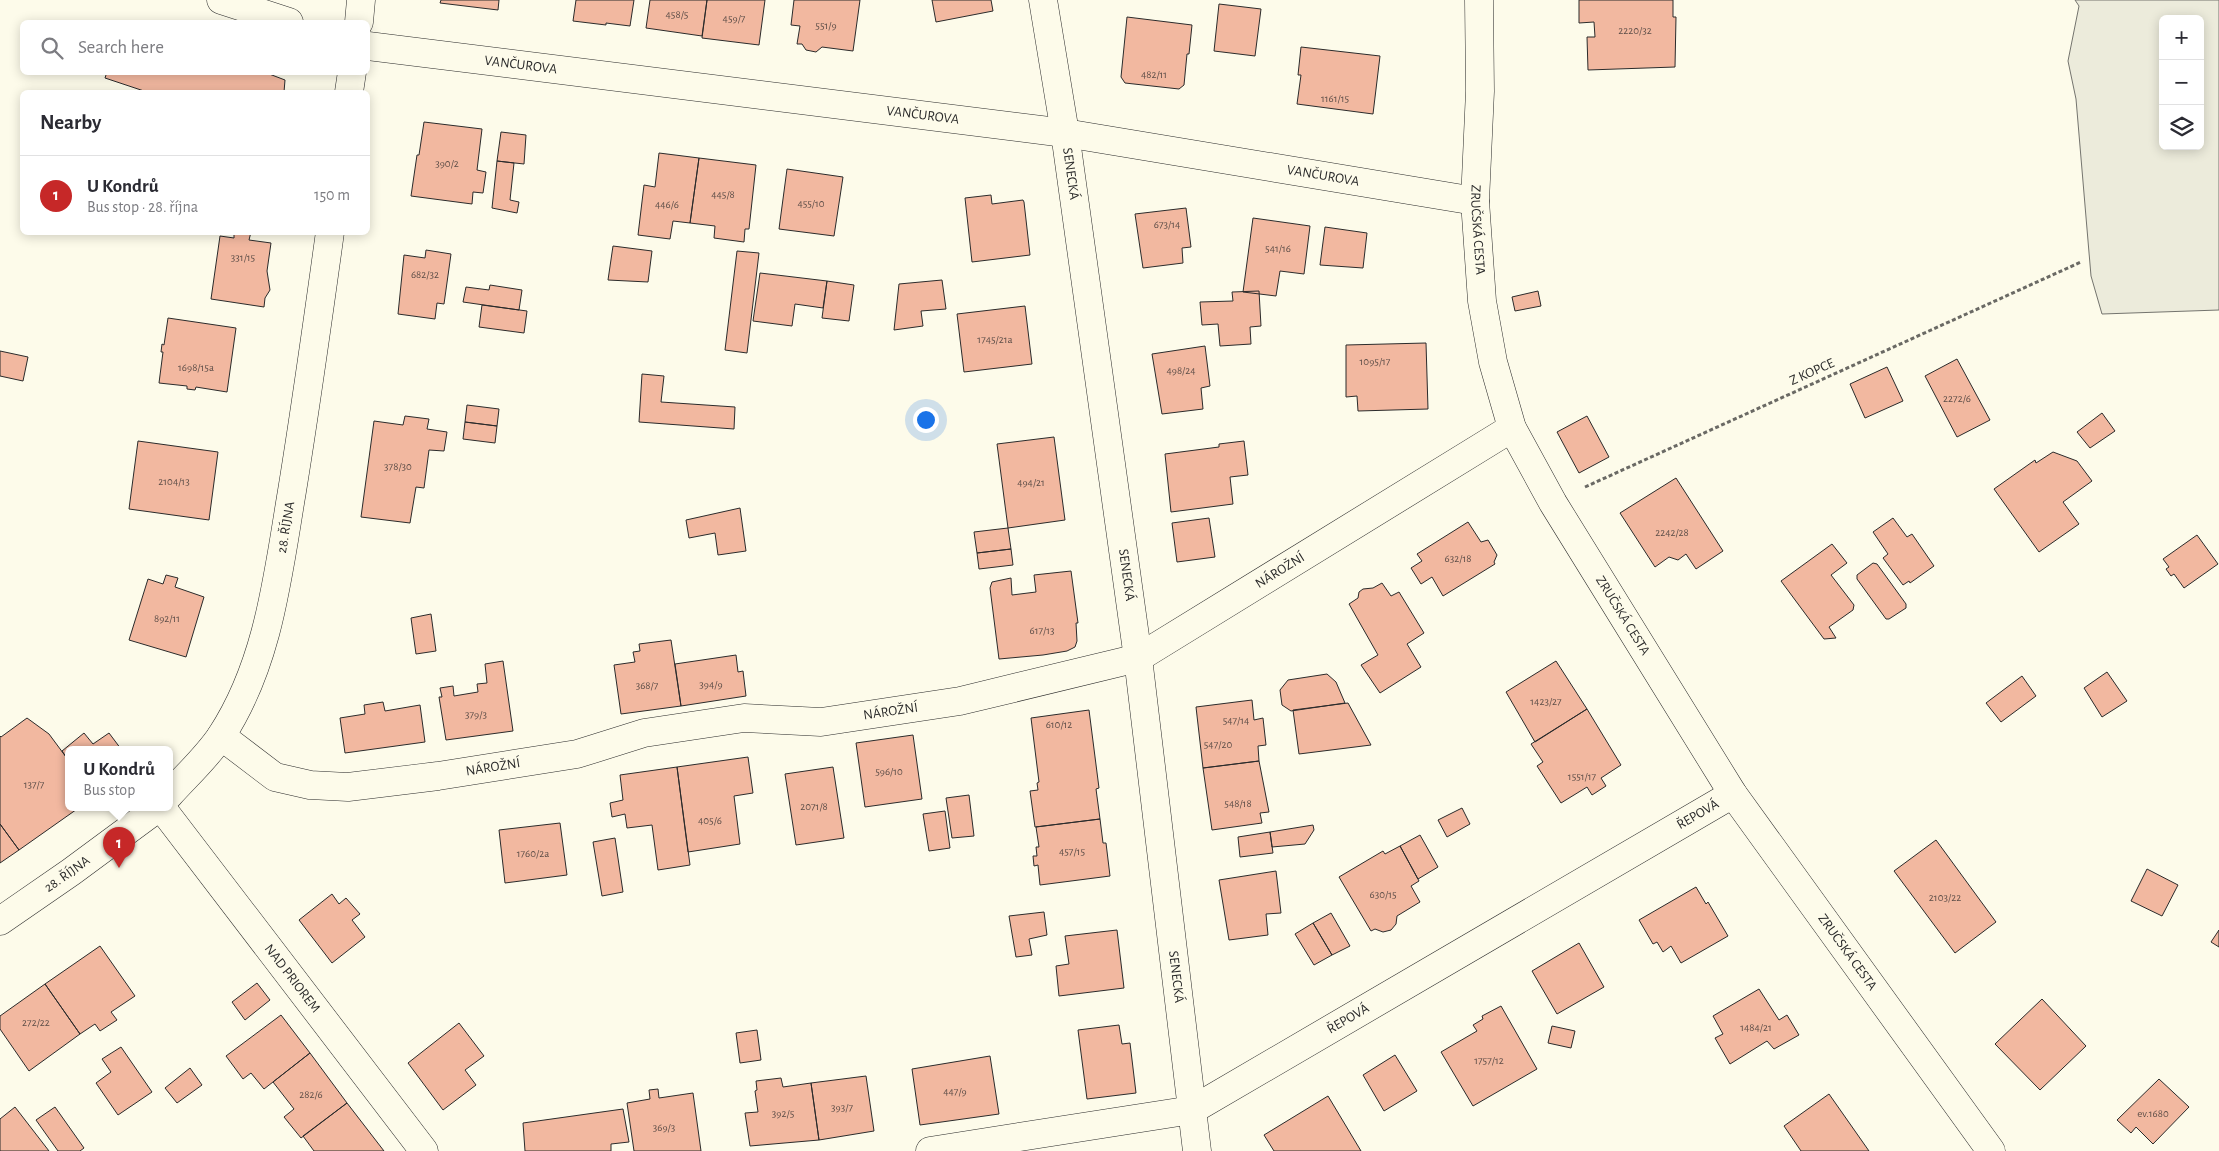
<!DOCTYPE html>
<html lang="en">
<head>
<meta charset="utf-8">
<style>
	body { margin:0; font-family:"Alegreya Sans",sans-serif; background:#f7f7f7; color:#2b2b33 }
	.controls { position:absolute; right:15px; top:15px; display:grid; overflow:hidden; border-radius:8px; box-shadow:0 2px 12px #0003 }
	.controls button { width:45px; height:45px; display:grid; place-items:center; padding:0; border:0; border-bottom:1px solid #e1e1e2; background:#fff; color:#2b2b33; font:25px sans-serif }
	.you { position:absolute; left:925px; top:419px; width:18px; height:18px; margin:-12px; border:4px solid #fff; border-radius:50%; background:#1a73e8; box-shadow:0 0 0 8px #1a73e833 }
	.badge { display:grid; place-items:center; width:32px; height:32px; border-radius:50%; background:#c62828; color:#fff; font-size:16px; font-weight:700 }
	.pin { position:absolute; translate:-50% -41px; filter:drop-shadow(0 1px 2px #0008) }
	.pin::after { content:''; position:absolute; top:26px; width:18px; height:15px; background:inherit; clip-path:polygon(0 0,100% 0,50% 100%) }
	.popup { position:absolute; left:65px; top:746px; width:108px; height:65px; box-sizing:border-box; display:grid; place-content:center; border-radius:8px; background:#fff; filter:drop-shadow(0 1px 4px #0005); font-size:16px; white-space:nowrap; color:#7c7c81 }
	.popup b { font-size:19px; color:#2b2b33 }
	.popup::after { content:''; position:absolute; left:50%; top:100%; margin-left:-10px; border:10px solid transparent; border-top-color:#fff }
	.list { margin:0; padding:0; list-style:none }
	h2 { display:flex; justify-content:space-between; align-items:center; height:65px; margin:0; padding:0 20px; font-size:21px }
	h2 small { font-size:16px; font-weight:400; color:#7c7c81 }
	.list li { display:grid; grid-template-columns:32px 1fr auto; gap:15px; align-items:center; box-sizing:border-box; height:80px; padding:0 20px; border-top:1px solid #e1e1e2 }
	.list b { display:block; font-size:19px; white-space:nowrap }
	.list p { margin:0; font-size:16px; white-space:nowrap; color:#7c7c81 }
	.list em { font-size:16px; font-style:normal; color:#7c7c81 }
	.icon { flex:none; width:28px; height:28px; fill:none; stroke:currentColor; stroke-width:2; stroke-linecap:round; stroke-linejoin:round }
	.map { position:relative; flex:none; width:2219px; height:1151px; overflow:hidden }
	.search { position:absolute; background:#fff; box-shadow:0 2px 12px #0003; left:20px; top:20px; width:350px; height:55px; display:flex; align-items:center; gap:12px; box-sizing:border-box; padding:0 18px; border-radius:8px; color:#7c7c81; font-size:19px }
	.panel { position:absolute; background:#fff; box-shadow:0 2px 12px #0003; left:20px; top:90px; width:350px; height:145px; border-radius:8px }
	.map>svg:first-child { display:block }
	.green { fill:#ecebdb; stroke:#74746e; fill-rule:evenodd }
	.building { fill:#f2b8a0; stroke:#2b2b2b }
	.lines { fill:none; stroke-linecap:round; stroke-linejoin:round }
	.minor-casing { stroke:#2b2b2b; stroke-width:29 }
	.secondary-casing { stroke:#2b2b2b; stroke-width:29 }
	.path { stroke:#6a6964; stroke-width:3; stroke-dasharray:4 2.5; stroke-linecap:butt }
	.minor { stroke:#fdfbea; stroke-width:28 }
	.secondary { stroke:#fdfbea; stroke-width:28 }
	.labels { text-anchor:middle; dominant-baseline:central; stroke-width:4; stroke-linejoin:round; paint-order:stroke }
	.number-label { font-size:11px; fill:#5d4e48 }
	.street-label { font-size:14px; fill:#2b2b2b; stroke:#fdfbea }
</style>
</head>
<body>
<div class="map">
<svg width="2219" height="1151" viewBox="0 0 2219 1151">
	<rect width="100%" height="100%" fill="#fdfbea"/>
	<path class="green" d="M 2075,0 L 2219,0 L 2219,310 L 2102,314 L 2091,276 L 2076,99 L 2068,61 L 2079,6 ZM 2163,19 L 2200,19 L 2200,146 L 2163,146 Z"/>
	<path class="building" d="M 441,0 L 499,0 L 498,10 L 440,3 Z
		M 576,0 L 634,0 L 630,26 L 606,23 L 606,25 L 573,21 Z
		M 650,0 L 707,0 L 702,36 L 646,28 Z
		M 707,0 L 765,0 L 759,45 L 702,38 Z
		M 794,0 L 860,0 L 853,51 L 822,47 L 816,52 L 806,50 L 802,44 L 797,44 L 800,26 L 791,25 Z
		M 932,0 L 991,0 L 993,11 L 936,22 Z
		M 1579,0 L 1673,0 L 1673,17 L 1676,17 L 1675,67 L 1588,70 L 1587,37 L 1595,37 L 1594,22 L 1579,23 Z
		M 1219,4 L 1261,9 L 1255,56 L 1214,51 Z
		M 1127,17 L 1192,25 L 1189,54 L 1187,54 L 1184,85 L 1179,89 L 1125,83 L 1121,77 Z
		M 1301,47 L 1380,56 L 1373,114 L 1297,104 L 1301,75 L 1298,75 Z
		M 107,72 L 264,72 L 285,80 L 284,92 L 147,92 L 105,78 Z
		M 424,122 L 482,129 L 477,170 L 486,172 L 483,193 L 473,192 L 472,204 L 411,196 L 417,155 L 419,155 Z
		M 501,132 L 526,135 L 524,164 L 497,161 Z
		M 659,153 L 699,158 L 690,223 L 673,221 L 670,239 L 638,235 L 644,185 L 655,187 Z
		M 699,158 L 756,165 L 749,229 L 745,229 L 744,242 L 714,238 L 715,226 L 690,223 Z
		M 497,161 L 514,163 L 510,200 L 519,202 L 517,213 L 492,208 Z
		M 787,169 L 843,177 L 834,236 L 779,229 Z
		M 991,195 L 992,204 L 1023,200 L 1024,202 L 1030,255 L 972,262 L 965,198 Z
		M 1186,208 L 1191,247 L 1182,248 L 1183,263 L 1143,268 L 1135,214 Z
		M 1253,218 L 1310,226 L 1304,274 L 1280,271 L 1276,296 L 1243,292 Z
		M 1325,227 L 1367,233 L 1363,268 L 1320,265 Z
		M 234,232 L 251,232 L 249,240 L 271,243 L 267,271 L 270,290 L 265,298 L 264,307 L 211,299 L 220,236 L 234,238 Z
		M 613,246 L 652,251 L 648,282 L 608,280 Z
		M 426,250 L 451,254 L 444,304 L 437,303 L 435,319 L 398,314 L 404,255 L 425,258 Z
		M 737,251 L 759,253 L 747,353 L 725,350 Z
		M 760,273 L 827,281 L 823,308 L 795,304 L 792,326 L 753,321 Z
		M 942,280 L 946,309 L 921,311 L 923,326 L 894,330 L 899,284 Z
		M 827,281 L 854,285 L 849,321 L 822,318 Z
		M 490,285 L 522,290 L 519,310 L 463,302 L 466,287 L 489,290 Z
		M 1259,291 L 1261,326 L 1250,327 L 1251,344 L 1220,346 L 1218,324 L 1202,325 L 1200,302 L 1233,301 L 1232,292 Z
		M 1538,291 L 1541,306 L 1515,311 L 1512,297 Z
		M 482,305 L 527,311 L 524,333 L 479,327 Z
		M 1025,306 L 1032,364 L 964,372 L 957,314 Z
		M 168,318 L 236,328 L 227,392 L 196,387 L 195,390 L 187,389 L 187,386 L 159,383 L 163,352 L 161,352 L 162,344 L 164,345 Z
		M 1426,343 L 1428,409 L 1358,411 L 1357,396 L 1346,397 L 1346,345 Z
		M 1205,346 L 1210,386 L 1201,388 L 1203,409 L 1162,414 L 1152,354 Z
		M 0,351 L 28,357 L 23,381 L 0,376 Z
		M 1957,359 L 1990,420 L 1957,437 L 1925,376 Z
		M 1887,367 L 1903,401 L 1865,418 L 1850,384 Z
		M 642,374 L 664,376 L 661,402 L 735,407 L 734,429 L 639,422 Z
		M 467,405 L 499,409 L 497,426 L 465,422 Z
		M 2102,413 L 2115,431 L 2090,448 L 2077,432 Z
		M 405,416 L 429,419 L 427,429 L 447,432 L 444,451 L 429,450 L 424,488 L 416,487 L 410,523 L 361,517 L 374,421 L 403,425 Z
		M 1587,416 L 1609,457 L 1579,473 L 1557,432 Z
		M 465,422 L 497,426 L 495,443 L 463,439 Z
		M 1054,437 L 1065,520 L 1008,528 L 997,444 Z
		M 138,441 L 218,452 L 209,520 L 129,509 Z
		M 1244,441 L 1248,475 L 1230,477 L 1233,504 L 1171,512 L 1165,454 L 1219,447 L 1219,444 Z
		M 2053,452 L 2077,461 L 2092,481 L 2063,502 L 2079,524 L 2039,552 L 1994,489 L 2035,460 L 2036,463 Z
		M 1676,478 L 1723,551 L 1696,569 L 1686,554 L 1678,560 L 1669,557 L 1655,567 L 1620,513 Z
		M 740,508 L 746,551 L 718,555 L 715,533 L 689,538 L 686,520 Z
		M 1209,518 L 1215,557 L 1177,562 L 1172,523 Z
		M 1893,518 L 1907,537 L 1912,534 L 1934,566 L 1910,583 L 1909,581 L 1903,585 L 1883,558 L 1888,554 L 1873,532 Z
		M 1468,522 L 1481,542 L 1488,540 L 1497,555 L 1494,562 L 1495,564 L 1443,596 L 1432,577 L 1421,584 L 1411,568 L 1422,561 L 1417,554 Z
		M 1008,528 L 1011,549 L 977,553 L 974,532 Z
		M 2197,535 L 2218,564 L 2184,588 L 2174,574 L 2171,576 L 2166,569 L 2169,567 L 2163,559 Z
		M 1832,544 L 1847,563 L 1831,575 L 1854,605 L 1853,610 L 1829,627 L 1836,638 L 1824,639 L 1781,581 Z
		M 1011,549 L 1013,565 L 979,569 L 977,553 Z
		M 1873,563 L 1877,564 L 1906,604 L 1906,608 L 1889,619 L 1886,619 L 1857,579 L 1857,575 Z
		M 1071,571 L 1078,623 L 1076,623 L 1077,641 L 1075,647 L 1067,651 L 1043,655 L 999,659 L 990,588 L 992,582 L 1011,578 L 1012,595 L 1036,592 L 1034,575 Z
		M 166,575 L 178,578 L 175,587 L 204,597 L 186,657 L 129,640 L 148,579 L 163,584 Z
		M 1382,583 L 1391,596 L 1399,592 L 1424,633 L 1407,644 L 1421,667 L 1380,693 L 1361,665 L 1378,655 L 1349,604 L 1358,598 L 1359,592 L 1363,589 L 1373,588 Z
		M 431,614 L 436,651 L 416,654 L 411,618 Z
		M 671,640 L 681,706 L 621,714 L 614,665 L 635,662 L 633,652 L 640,651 L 639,644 Z
		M 736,655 L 738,672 L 743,671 L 746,696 L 681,706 L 675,664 Z
		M 503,661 L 513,731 L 446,740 L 439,697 L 442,697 L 440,688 L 453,686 L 454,696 L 478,692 L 477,684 L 487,683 L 485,664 Z
		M 1556,661 L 1587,709 L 1535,742 L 1506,692 Z
		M 2107,672 L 2127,701 L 2102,717 L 2084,688 Z
		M 1327,674 L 1336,682 L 1345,703 L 1291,711 L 1282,705 L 1280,690 L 1288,680 Z
		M 2022,676 L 2036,696 L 2001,722 L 1986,703 Z
		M 1252,700 L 1254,720 L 1263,718 L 1266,745 L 1258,746 L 1259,761 L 1203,768 L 1196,707 Z
		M 383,702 L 385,711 L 420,705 L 425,742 L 345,753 L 340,718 L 365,714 L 364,705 Z
		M 1348,703 L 1371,745 L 1299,754 L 1293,710 Z
		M 1587,709 L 1621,765 L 1601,778 L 1606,786 L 1592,795 L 1587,787 L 1561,803 L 1537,766 L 1543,762 L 1531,744 Z
		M 1089,710 L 1099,788 L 1096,789 L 1100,819 L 1035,827 L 1030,791 L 1038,790 L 1037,783 L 1039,782 L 1031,718 Z
		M 27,718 L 49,734 L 69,761 L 69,807 L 80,807 L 19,850 L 0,824 L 0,736 L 1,737 Z
		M 84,733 L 93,744 L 109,733 L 121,749 L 69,749 L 69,761 L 62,751 Z
		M 913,735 L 922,799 L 865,807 L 856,743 Z
		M 748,757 L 753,793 L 734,796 L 740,844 L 688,852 L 677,767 Z
		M 1259,761 L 1269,812 L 1260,813 L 1262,823 L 1212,830 L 1203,768 Z
		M 677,767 L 690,865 L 658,870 L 652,825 L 627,828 L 625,814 L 612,817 L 610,803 L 623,800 L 620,775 Z
		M 833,767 L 844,838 L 796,845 L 785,774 Z
		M 969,795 L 974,836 L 952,838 L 946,798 Z
		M 1462,808 L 1470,824 L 1447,837 L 1438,820 Z
		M 945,811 L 950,848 L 929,851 L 923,814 Z
		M 1100,819 L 1103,843 L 1106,843 L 1110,876 L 1040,885 L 1038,865 L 1034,866 L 1033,856 L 1037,856 L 1036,847 L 1039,847 L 1036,827 Z
		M 560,823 L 567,875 L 505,883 L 499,830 Z
		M 0,824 L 19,850 L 0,863 Z
		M 1313,825 L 1314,830 L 1305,844 L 1272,847 L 1270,832 Z
		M 1270,832 L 1273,853 L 1240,857 L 1238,837 Z
		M 1420,835 L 1438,867 L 1418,879 L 1400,846 Z
		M 615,838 L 623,892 L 602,896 L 593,842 Z
		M 1936,840 L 1996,922 L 1955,953 L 1894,871 Z
		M 1400,846 L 1419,881 L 1411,886 L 1420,902 L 1397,916 L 1396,924 L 1391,930 L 1383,932 L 1375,929 L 1371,931 L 1339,877 L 1383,851 L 1385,854 Z
		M 2147,869 L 2178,885 L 2162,916 L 2131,901 Z
		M 1276,871 L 1281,913 L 1266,914 L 1268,935 L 1229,940 L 1219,880 Z
		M 1696,887 L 1706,904 L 1708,902 L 1728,936 L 1681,963 L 1671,946 L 1663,952 L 1657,942 L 1653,944 L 1639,920 Z
		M 332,894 L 339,904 L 346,898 L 360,914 L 352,920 L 365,937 L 332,963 L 299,920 Z
		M 1044,912 L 1047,935 L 1029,939 L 1032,955 L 1016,957 L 1009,916 Z
		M 1331,913 L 1350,946 L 1332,955 L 1313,923 Z
		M 1313,923 L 1332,955 L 1314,965 L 1295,934 Z
		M 1117,930 L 1124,988 L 1059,996 L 1056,966 L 1069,964 L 1065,936 Z
		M 2219,930 L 2219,947 L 2211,942 Z
		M 1579,943 L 1604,987 L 1557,1014 L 1532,971 Z
		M 100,946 L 135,996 L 111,1012 L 117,1020 L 100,1031 L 95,1024 L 80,1034 L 45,984 Z
		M 257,983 L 270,1000 L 245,1020 L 232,1002 Z
		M 45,984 L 80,1034 L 29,1071 L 0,1029 L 0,1016 Z
		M 1759,989 L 1779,1020 L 1787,1015 L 1799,1035 L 1774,1049 L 1767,1041 L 1730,1064 L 1715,1038 L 1723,1034 L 1713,1016 Z
		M 2042,999 L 2086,1046 L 2040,1090 L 1995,1044 Z
		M 1501,1006 L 1537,1069 L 1473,1106 L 1441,1052 L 1477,1031 L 1473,1025 L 1483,1019 L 1482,1016 Z
		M 281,1015 L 310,1053 L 264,1089 L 251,1073 L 243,1079 L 226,1056 Z
		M 459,1023 L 484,1056 L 465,1070 L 476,1085 L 443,1110 L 408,1063 Z
		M 1119,1025 L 1122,1044 L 1130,1043 L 1136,1093 L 1087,1099 L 1078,1030 Z
		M 1552,1026 L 1575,1031 L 1571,1048 L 1548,1043 Z
		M 757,1030 L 761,1060 L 740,1063 L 736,1033 Z
		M 121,1047 L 152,1092 L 118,1115 L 96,1083 L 111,1072 L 102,1059 Z
		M 310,1053 L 347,1103 L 301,1138 L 284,1117 L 294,1109 L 273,1082 Z
		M 1395,1055 L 1417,1091 L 1384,1111 L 1363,1075 Z
		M 990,1056 L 999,1114 L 920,1125 L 912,1069 Z
		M 190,1068 L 202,1085 L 177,1103 L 165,1088 Z
		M 866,1076 L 874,1131 L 819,1140 L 811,1083 Z
		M 781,1078 L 783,1087 L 811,1083 L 819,1140 L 750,1146 L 745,1113 L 758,1112 L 755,1091 L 757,1090 L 756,1081 Z
		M 2159,1079 L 2189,1107 L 2153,1144 L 2136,1127 L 2131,1133 L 2117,1120 Z
		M 658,1089 L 659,1098 L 693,1093 L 701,1151 L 634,1151 L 627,1103 L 650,1099 L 649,1090 Z
		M 1829,1094 L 1869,1151 L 1801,1151 L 1784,1126 Z
		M 1328,1096 L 1361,1151 L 1274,1151 L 1264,1135 Z
		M 347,1103 L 384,1151 L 314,1151 L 303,1136 Z
		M 15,1107 L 49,1151 L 0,1151 L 0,1119 Z
		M 55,1107 L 84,1148 L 80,1151 L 58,1151 L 36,1120 Z
		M 623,1109 L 629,1142 L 611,1144 L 611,1151 L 525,1151 L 523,1123 Z"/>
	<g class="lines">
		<g class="minor-casing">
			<g id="minor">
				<path d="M 221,0 L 289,22"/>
				<path id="s1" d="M 1043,0 L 1065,133 L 1138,658 L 1197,1151"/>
				<path id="s2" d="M 1479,0 L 1480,91 L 1475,201 L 1482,301 L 1493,362 L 1512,428 L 1553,503 L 1733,794 L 1991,1151"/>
				<path id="s3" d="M 368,46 L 1065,133 L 1475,201"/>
				<path id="s4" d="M 221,736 L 275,777 L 310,785 L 348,787 L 438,776 L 577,754 L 644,733 L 744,718 L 821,722 L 960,701 L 1138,658 L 1512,428"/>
				<path id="s5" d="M 161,807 L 424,1151"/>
				<path id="s6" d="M 930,1151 L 1192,1110 L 1733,794"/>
			</g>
		</g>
		<g class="secondary-casing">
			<g id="secondary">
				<path d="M 359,22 L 361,0"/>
				<path d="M 349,92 L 352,72"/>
				<path id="s7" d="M 169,795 C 186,776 207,757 221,736 C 269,663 278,574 292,491 C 306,405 318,319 330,232"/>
				<path id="s8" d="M 0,921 L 71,872 L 159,807"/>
			</g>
		</g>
		<path class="path" d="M 1585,487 L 2081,262"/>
		<use href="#minor" class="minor"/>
		<use href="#secondary" class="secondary"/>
	</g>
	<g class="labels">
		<g class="number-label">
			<text x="677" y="14">458/5</text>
			<text x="734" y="18">459/7</text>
			<text x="826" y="25">551/9</text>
			<text x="1635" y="30">2220/32</text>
			<text x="1154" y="74">482/11</text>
			<text x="1335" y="98">1161/15</text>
			<text x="447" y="163">390/2</text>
			<text x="723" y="194">445/8</text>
			<text x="811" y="203">455/10</text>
			<text x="667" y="204">446/6</text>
			<text x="1167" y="224">673/14</text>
			<text x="1278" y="248">541/16</text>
			<text x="243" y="257">331/15</text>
			<text x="425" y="274">682/32</text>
			<text x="995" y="339">1745/21a</text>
			<text x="1375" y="361">1095/17</text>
			<text x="196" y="367">1698/15a</text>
			<text x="1181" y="370">498/24</text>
			<text x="1957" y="398">2272/6</text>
			<text x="398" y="466">378/30</text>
			<text x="174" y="481">2104/13</text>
			<text x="1031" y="482">494/21</text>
			<text x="1672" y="532">2242/28</text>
			<text x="1458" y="558">632/18</text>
			<text x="167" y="618">892/11</text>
			<text x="1042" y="630">617/13</text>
			<text x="711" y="684">394/9</text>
			<text x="647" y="685">368/7</text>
			<text x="1546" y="701">1423/27</text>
			<text x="476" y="714">379/3</text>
			<text x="1236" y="720">547/14</text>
			<text x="1059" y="724">610/12</text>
			<text x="1218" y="744">547/20</text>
			<text x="889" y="771">596/10</text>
			<text x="1582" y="776">1551/17</text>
			<text x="34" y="784">137/7</text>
			<text x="1238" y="803">548/18</text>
			<text x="814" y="806">2071/8</text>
			<text x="710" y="820">405/6</text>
			<text x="1072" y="851">457/15</text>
			<text x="533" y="853">1760/2a</text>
			<text x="1383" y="894">630/15</text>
			<text x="1945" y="897">2103/22</text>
			<text x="36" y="1022">272/22</text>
			<text x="1756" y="1027">1484/21</text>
			<text x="1489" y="1060">1757/12</text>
			<text x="955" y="1091">447/9</text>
			<text x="311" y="1094">282/6</text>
			<text x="842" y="1107">393/7</text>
			<text x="783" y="1113">392/5</text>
			<text x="2153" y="1113">ev.1680</text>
			<text x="664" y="1127">369/3</text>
		</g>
		<g class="street-label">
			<text stroke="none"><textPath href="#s3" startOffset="154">VANČUROVA</textPath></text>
			<text stroke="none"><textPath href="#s3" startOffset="559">VANČUROVA</textPath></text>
			<text stroke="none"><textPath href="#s1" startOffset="176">SENECKÁ</textPath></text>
			<text stroke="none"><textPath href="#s3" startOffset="964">VANČUROVA</textPath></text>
			<text stroke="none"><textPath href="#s2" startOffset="230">ZRUČSKÁ CESTA</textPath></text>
			<text transform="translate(1812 372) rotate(-24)">Z KOPCE</text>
			<text stroke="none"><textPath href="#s7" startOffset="299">28. ŘÍJNA</textPath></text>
			<text stroke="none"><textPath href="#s4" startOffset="1112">NÁROŽNÍ</textPath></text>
			<text stroke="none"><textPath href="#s1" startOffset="581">SENECKÁ</textPath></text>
			<text stroke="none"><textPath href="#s2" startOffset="650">ZRUČSKÁ CESTA</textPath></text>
			<text stroke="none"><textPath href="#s4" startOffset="692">NÁROŽNÍ</textPath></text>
			<text stroke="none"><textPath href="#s4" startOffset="288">NÁROŽNÍ</textPath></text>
			<text stroke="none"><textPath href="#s6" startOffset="851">ŘEPOVÁ</textPath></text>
			<text stroke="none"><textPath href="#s8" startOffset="82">28. ŘÍJNA</textPath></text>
			<text stroke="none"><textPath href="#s2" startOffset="1055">ZRUČSKÁ CESTA</textPath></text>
			<text stroke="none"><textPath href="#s1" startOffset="986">SENECKÁ</textPath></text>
			<text stroke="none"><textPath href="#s5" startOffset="216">NAD PRIOREM</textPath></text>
			<text stroke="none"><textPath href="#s6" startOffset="446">ŘEPOVÁ</textPath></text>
		</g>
	</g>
</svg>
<div class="controls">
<button>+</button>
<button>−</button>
<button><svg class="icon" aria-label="layers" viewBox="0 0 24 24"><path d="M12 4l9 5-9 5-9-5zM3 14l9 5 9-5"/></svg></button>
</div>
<div class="you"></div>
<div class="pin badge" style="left:119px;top:868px">1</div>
<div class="popup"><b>U Kondrů</b>Bus stop</div>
<div class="search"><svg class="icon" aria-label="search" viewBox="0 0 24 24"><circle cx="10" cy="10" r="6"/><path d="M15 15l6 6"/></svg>Search here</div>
<section class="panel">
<h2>Nearby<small></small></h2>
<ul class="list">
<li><span class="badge">1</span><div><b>U Kondrů</b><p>Bus stop · 28. října</p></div><em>150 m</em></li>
</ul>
</section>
</div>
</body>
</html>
